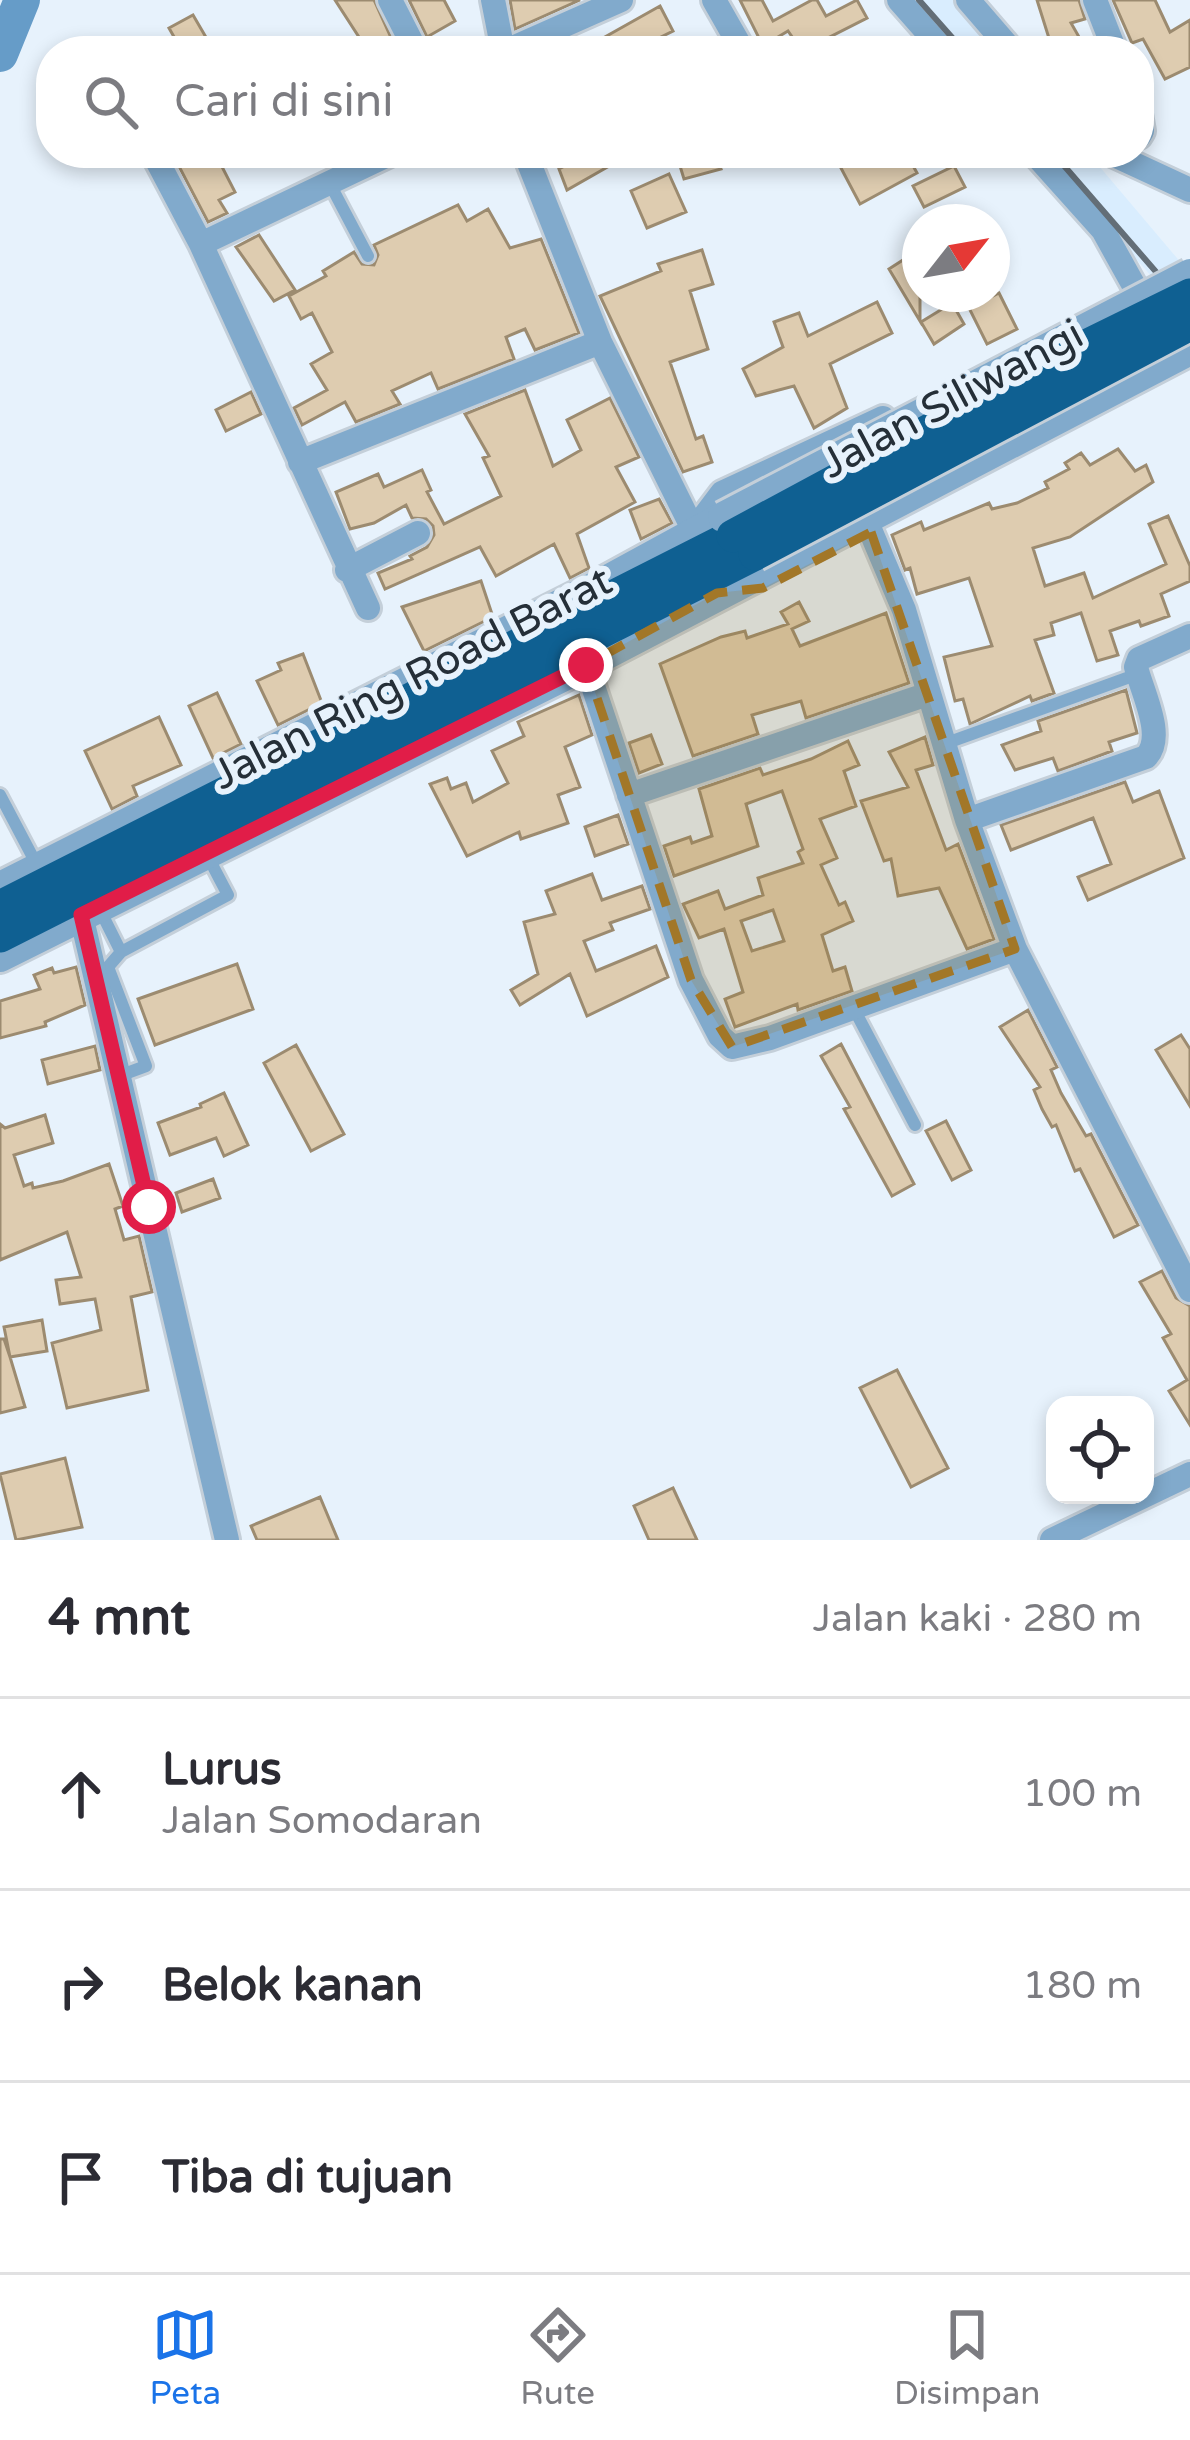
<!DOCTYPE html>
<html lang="id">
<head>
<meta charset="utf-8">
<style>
	body { margin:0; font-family:"Varela Round",sans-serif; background:#f2f2f3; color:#2b2b33 }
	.controls { position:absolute; right:36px; bottom:36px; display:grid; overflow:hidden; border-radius:24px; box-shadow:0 6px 18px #0003 }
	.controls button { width:108px; height:108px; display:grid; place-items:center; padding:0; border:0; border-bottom:3px solid #e1e1e2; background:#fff; color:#2b2b33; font:60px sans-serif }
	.compass { position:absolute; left:902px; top:204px; width:108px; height:108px; border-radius:50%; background:#fff; box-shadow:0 6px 18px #0003; rotate:59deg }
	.stop { position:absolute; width:36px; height:36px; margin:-27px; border:9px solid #e11d48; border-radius:50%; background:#fff }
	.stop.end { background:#e11d48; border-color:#fff; box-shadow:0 3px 12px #0008 }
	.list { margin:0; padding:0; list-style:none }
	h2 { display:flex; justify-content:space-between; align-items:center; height:156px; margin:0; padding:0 48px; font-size:51px }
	h2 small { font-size:39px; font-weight:400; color:#7c7c81 }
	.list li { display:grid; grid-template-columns:78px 1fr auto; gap:36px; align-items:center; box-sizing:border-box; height:192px; padding:0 48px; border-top:3px solid #e1e1e2 }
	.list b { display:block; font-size:45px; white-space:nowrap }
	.list p { margin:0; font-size:39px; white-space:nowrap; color:#7c7c81 }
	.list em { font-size:39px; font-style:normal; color:#7c7c81 }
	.icon { flex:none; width:66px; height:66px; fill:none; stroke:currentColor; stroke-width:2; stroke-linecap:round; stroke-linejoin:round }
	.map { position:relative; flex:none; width:1190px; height:1540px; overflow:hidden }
	.search { position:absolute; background:#fff; box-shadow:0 6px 18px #0003; left:36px; right:36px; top:36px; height:132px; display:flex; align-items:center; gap:30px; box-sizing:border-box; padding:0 42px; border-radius:48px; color:#7c7c81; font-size:45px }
	.sheet { height:732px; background:#fff }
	nav { display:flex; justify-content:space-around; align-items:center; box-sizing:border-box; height:168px; border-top:3px solid #e1e1e2; background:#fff; font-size:33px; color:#7c7c81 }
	nav a { display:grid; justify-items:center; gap:6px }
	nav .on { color:#1a73e8 }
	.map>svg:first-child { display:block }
	.built { fill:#d9edfe }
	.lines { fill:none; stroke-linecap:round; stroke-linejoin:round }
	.river { stroke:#669cc8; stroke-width:36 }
	.building { fill:#deccb0; stroke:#9c8b70; stroke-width:3; fill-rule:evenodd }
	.service-casing { stroke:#c4cfd9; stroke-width:18 }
	.minor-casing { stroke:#c4cfd9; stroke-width:30 }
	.tertiary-casing { stroke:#c4cfd9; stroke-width:36 }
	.trunk-casing { stroke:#c4cfd9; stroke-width:39 }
	.service { stroke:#81aacc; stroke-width:12 }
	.minor { stroke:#81aacc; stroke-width:24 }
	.tertiary { stroke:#81aacc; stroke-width:30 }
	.trunk { stroke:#0f6092; stroke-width:33 }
	.rail { stroke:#636e77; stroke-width:6 }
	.tertiary-bridge-casing { stroke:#c4cfd9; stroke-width:36; stroke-linecap:butt }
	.trunk-bridge-casing { stroke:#c4cfd9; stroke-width:39; stroke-linecap:butt }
	.tertiary-bridge { stroke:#81aacc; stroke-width:30 }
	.trunk-bridge { stroke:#0f6092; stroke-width:33 }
	.route { stroke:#e11d48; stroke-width:15 }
	.marked { fill:#a27728; fill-opacity:0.2; stroke:#a27728; stroke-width:9; stroke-dasharray:24 15; stroke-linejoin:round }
	.labels { text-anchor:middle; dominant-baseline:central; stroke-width:12; stroke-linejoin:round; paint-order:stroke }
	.street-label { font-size:42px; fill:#252f38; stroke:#e7f2fc }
</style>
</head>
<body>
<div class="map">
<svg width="1190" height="1540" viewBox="0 0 1190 1540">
	<rect width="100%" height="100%" fill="#e7f2fc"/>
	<path class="built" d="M 906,0 L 955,0 L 1000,51 L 951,51 Z
		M 1042,153 L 1088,153 L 1182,264 L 1153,278 Z"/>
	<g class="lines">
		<path class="river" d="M 0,54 L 22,0"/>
	</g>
	<path class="building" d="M 335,0 L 374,0 L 397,51 L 368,51 Z
		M 409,0 L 444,0 L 455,21 L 427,37 Z
		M 510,0 L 580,0 L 515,29 Z
		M 740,0 L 762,0 L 773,21 L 812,0 L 817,0 L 826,16 L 857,0 L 867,18 L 802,51 L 788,31 L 763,46 Z
		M 1037,0 L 1079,0 L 1085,19 L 1071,23 L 1087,51 L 1053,51 Z
		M 1113,0 L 1155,0 L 1170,32 L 1190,20 L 1190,67 L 1165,79 L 1143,39 L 1132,43 Z
		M 660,6 L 673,31 L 655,40 L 658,44 L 648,51 L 580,51 Z
		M 193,15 L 214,51 L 182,51 L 169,28 Z
		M 172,153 L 193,153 L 198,164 L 216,155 L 235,192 L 219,200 L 227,213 L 208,222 Z
		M 589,153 L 632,153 L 567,190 L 559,169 Z
		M 676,153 L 715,153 L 721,169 L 684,179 Z
		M 833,153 L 906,153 L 917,173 L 860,204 Z
		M 954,166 L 965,187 L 924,207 L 913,186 Z
		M 669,174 L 686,212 L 647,228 L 631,191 Z
		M 458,205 L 467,221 L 488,209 L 510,248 L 541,239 L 579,333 L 535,350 L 525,329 L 506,337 L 514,359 L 438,389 L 431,373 L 392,391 L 400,404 L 356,422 L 345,402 L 302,425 L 294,408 L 327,390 L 311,364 L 332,352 L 312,313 L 301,319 L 289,296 L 326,276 L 323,271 L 354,252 L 362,264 L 374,265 L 378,255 L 374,245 Z
		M 259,235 L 295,290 L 274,301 L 236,247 Z
		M 920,249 L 920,321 L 889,269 Z
		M 702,250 L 713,284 L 690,291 L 708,349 L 670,362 L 696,439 L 703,436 L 712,462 L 683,472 L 600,296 L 661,271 L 658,264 Z
		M 999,293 L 1017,329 L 987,344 L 969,308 Z
		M 877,302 L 892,333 L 830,364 L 847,408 L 814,428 L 794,386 L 756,396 L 743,369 L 783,347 L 774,322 L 799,313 L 808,336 Z
		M 952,303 L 964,324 L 934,344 L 921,322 Z
		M 525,390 L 553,466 L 581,450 L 567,420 L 610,398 L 639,457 L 616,467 L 635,502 L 577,534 L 589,568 L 570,578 L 554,544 L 496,576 L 480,547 L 385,589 L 378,573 L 412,559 L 410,556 L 427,547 L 434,535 L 433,526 L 426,519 L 412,518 L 406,505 L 374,523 L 350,529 L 336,492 L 378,474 L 384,487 L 422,470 L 431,490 L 427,492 L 444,524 L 501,496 L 483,458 L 489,456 L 465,414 Z
		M 251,392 L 261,414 L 226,431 L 216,410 Z
		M 1118,449 L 1135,471 L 1146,465 L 1153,482 L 1070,537 L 1033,548 L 1045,586 L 1084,573 L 1093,598 L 1166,564 L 1149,524 L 1168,516 L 1190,566 L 1190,581 L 1161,594 L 1169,616 L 1141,626 L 1139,621 L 1110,631 L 1118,655 L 1097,661 L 1081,613 L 1051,623 L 1054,635 L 1035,640 L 1054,693 L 1032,701 L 1030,696 L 970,724 L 963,699 L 955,701 L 944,657 L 992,646 L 969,578 L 917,594 L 910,568 L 905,570 L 892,535 L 921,522 L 924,530 L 989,503 L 992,509 L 1017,503 L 1048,488 L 1045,482 L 1069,469 L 1065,463 L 1081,453 L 1090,465 Z
		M 659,499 L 672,523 L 641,539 L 630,510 Z
		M 481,581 L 493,617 L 424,651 L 402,607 Z
		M 799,602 L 809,621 L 792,629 L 800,646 L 886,613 L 909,683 L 806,718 L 801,701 L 752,715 L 758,734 L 693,756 L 660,664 L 721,637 L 745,631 L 747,638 L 788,624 L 781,612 Z
		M 303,654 L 322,703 L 278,725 L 257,681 L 281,670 L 278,663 Z
		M 1126,690 L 1137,733 L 1109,742 L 1112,751 L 1058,771 L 1053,758 L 1015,770 L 1002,745 L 1041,731 L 1038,721 Z
		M 217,693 L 241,744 L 213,758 L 189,706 Z
		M 579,695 L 592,735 L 565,747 L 580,787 L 558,795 L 568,823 L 521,839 L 519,832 L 467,856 L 430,784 L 447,778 L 451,789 L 466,783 L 473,802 L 508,783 L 492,751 L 524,736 L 518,722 Z
		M 159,717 L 181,765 L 133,786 L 137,796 L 112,809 L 85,751 Z
		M 651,735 L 662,764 L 639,773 L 629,743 Z
		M 925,737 L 933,765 L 916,770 L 946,850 L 958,844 L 994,939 L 967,949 L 939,888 L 898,896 L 891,859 L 884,861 L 861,801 L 908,787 L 889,752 Z
		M 848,741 L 859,765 L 844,771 L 856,806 L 820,819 L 837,858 L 821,865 L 839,905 L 845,902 L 853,921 L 822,935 L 833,971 L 845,967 L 852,991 L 798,1010 L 797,1004 L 735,1027 L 725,999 L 743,992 L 724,929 L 699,938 L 683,904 L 718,891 L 725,909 L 763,895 L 758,878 L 803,863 L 798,852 L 803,849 L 782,791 L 746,804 L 758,846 L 674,876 L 664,846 L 690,837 L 692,843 L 712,836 L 699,789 L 760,768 L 763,775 L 811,759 ZM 773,910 L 784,941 L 752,951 L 741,921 Z
		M 1125,782 L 1133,802 L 1159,791 L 1184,858 L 1088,900 L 1078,877 L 1111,864 L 1093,818 L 1011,850 L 1001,825 Z
		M 618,815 L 628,844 L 595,856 L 585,827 Z
		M 592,874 L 602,900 L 642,886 L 650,909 L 610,923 L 613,930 L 584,941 L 596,971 L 656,946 L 668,977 L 587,1016 L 570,974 L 520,1005 L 511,990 L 538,974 L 524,922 L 555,914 L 546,891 Z
		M 237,964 L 253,1009 L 155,1045 L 138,999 Z
		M 76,967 L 85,1005 L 45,1022 L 46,1026 L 0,1038 L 0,1001 L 40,989 L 34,975 L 52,968 L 54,973 Z
		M 1028,1010 L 1057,1067 L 1051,1070 L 1061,1093 L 1086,1136 L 1091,1134 L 1138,1225 L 1114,1237 L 1080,1169 L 1075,1171 L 1056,1125 L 1052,1127 L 1042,1109 L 1034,1090 L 1040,1087 L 1000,1027 Z
		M 1181,1035 L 1190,1049 L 1190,1106 L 1156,1050 Z
		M 841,1044 L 914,1184 L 892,1196 L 844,1109 L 850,1107 L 821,1056 Z
		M 296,1045 L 344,1134 L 311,1151 L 264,1063 Z
		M 95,1046 L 100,1070 L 48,1084 L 42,1060 Z
		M 224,1093 L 248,1145 L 224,1156 L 216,1138 L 170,1155 L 158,1123 L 201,1107 L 200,1104 Z
		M 45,1115 L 53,1143 L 14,1155 L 24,1186 L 32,1183 L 33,1188 L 63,1181 L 109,1164 L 123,1206 L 115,1209 L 124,1240 L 139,1236 L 152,1292 L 131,1297 L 148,1390 L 67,1408 L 52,1343 L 101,1330 L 95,1299 L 60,1304 L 56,1280 L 81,1277 L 67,1232 L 0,1260 L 0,1124 L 5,1128 Z
		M 946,1121 L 971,1170 L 952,1180 L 926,1131 Z
		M 213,1179 L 220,1198 L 182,1212 L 176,1193 Z
		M 1162,1271 L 1176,1298 L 1190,1306 L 1190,1425 L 1169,1391 L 1187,1380 L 1163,1338 L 1171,1334 L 1140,1282 Z
		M 42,1320 L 47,1351 L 10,1357 L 25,1407 L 0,1413 L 0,1339 L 4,1339 L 10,1357 L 4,1327 Z
		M 897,1370 L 948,1468 L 911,1487 L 860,1388 Z
		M 65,1458 L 82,1527 L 16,1540 L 0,1474 Z
		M 673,1488 L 697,1540 L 649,1540 L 634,1506 Z
		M 320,1497 L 338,1540 L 257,1540 L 251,1526 Z"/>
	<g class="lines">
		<g class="service-casing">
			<path id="service" d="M 330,184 L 368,256
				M 944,744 L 1138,674
				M 0,795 L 38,867
				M 100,910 L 121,952
				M 853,1007 L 915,1125
				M 119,1076 L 146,1066 L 108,967 L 121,952 L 228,895 L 206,853"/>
		</g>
		<g class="minor-casing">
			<path id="minor" d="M 390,0 L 416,51
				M 493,0 L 503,51
				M 714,0 L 743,51
				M 899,0 L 944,51
				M 968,0 L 1012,51
				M 1095,0 L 1115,51
				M 506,51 L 621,0
				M 1139,114 L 1142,131 L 1139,136
				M 153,153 L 201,244 L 368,608
				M 525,153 L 600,342 L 693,529
				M 1034,153 L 1103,230 L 1138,293 L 1153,307
				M 1110,153 L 1190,190
				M 201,244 L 392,153
				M 300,462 L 600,342
				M 871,532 L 904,610 L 967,820 L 1015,949 L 1190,1290
				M 691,534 L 722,493 L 883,418
				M 347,570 L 418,533
				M 586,665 L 691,980 L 720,1036 L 732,1047 L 770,1038 L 1015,949
				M 629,795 L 928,694
				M 967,820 L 1146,757 C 1166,737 1142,692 1136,667 L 1139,659 L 1190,636
				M 81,915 L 227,1540
				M 1052,1540 L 1190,1474"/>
		</g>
		<g class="tertiary-casing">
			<path id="tertiary" d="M 0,887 L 593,588 L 723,517
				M 0,957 L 586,665 L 1190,350"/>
		</g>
		<g class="trunk-casing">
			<path id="trunk" d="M 0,907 L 733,536
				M 0,936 L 755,554"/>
		</g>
		<use href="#service" class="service"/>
		<use href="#minor" class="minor"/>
		<use href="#tertiary" class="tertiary"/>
		<use href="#trunk" class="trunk"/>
		<path class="rail" d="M 919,0 L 964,51
			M 1053,153 L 1190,311"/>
		<g class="tertiary-bridge-casing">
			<path id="tertiary-bridge" d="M 723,517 L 1190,274"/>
		</g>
		<g class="trunk-bridge-casing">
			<path id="trunk-bridge" d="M 733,536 L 1086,346 L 1190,295
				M 755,554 L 1190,324"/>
		</g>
		<use href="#tertiary-bridge" class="tertiary-bridge"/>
		<use href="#trunk-bridge" class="trunk-bridge"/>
	</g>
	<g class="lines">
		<path class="route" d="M 149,1207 L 81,915 L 586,665"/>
	</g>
	<path class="marked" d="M 871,532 L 1015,949 L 732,1047 L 691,980 L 586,665 L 717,593 L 763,588 Z"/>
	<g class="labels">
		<g class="street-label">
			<text transform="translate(952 399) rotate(-28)">Jalan Siliwangi</text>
			<text transform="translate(412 678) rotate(-27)">Jalan Ring Road Barat</text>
		</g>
	</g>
</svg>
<div class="controls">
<button><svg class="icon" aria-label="locate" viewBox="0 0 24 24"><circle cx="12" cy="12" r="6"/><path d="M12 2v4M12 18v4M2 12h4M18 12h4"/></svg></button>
</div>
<svg class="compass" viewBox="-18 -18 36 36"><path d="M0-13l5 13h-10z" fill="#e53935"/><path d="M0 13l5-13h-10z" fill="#7c7c81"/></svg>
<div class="stop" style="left:149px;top:1207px"></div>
<div class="stop end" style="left:586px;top:665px"></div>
<div class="search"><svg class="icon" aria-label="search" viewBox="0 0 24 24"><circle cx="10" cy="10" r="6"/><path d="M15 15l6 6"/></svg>Cari di sini</div>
</div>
<section class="sheet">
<h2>4 mnt<small>Jalan kaki · 280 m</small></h2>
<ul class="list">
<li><svg class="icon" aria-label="ahead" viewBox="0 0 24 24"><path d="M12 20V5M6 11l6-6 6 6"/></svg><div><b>Lurus</b><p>Jalan Somodaran</p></div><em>100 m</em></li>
<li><svg class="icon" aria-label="right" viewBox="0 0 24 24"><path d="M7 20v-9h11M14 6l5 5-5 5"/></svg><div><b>Belok kanan</b></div><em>180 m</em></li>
<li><svg class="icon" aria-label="arrive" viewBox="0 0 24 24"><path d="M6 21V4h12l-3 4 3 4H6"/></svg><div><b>Tiba di tujuan</b></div></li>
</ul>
</section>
<nav>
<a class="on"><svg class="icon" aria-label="map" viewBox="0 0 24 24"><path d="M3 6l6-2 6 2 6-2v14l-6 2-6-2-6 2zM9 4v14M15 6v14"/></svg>Peta</a>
<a><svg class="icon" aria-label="directions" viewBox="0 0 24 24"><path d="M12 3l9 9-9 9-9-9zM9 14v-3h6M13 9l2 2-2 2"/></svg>Rute</a>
<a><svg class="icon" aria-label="saved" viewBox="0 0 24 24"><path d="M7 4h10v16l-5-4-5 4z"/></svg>Disimpan</a>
</nav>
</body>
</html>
